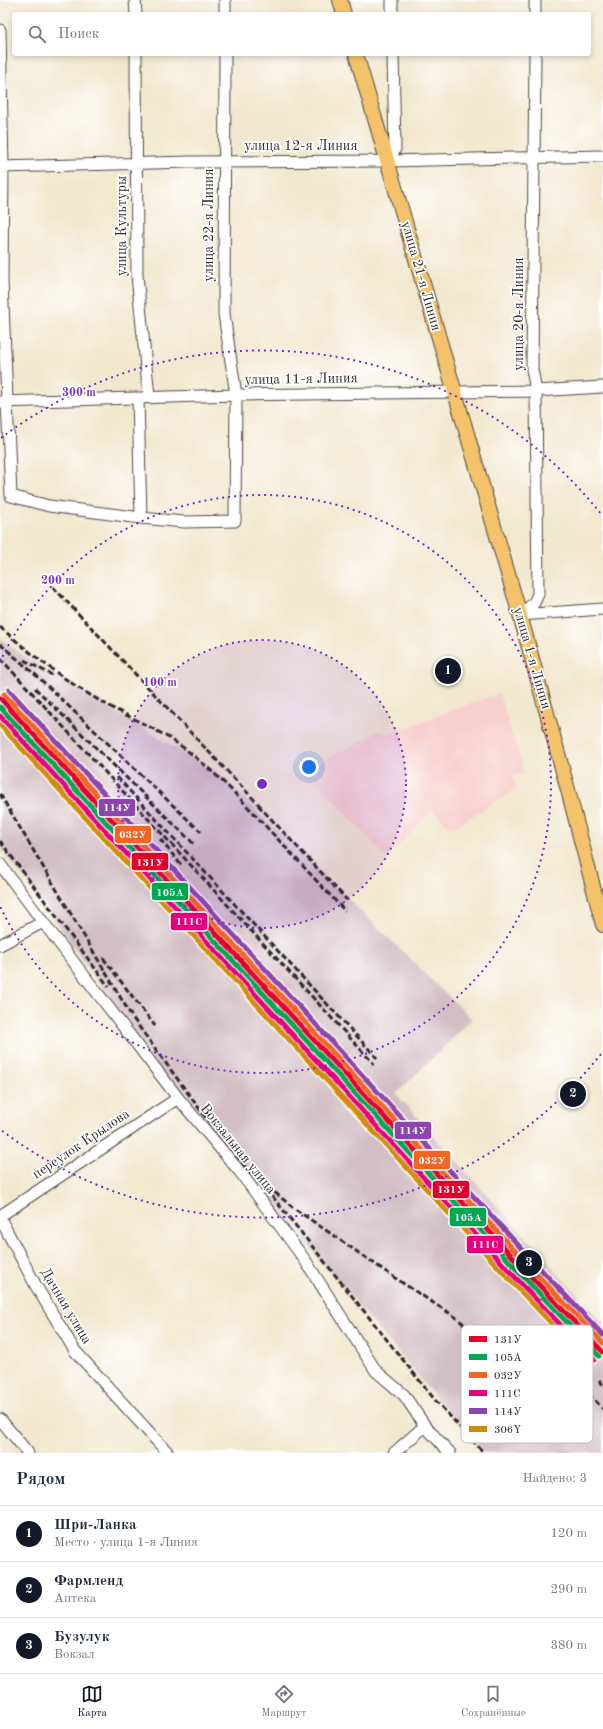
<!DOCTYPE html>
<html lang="ru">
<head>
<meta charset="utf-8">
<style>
	body { margin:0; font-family:"Old Standard TT",serif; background:#f6f6f7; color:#1f2937 }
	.you { position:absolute; left:309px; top:767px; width:14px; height:14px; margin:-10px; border:3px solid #fff; border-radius:50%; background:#1a73e8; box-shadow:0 0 0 6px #1a73e833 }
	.badge { display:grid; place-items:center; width:26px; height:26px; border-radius:50%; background:#111827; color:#fff; font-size:13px; font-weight:700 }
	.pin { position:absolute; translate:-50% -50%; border:2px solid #fff; box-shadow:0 1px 4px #0006 }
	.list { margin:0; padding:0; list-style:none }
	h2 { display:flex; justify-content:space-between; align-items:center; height:52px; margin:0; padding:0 16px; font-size:17px }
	h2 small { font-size:13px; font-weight:400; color:#747a83 }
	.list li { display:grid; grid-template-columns:26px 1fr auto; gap:12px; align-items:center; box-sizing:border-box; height:56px; padding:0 16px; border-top:1px solid #e0e1e3 }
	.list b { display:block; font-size:15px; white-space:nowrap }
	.list p { margin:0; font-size:13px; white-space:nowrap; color:#747a83 }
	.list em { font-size:13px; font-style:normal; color:#747a83 }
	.icon { flex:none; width:22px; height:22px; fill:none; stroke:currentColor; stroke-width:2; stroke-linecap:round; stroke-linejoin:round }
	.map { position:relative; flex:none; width:603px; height:1453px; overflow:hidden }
	.search { position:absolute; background:#fff; box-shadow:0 2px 6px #0003; left:12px; right:12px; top:12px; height:44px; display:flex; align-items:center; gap:10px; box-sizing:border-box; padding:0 14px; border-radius:4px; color:#747a83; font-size:15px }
	.sheet { height:220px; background:#fff }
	nav { display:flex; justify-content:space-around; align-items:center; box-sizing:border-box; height:56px; border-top:1px solid #e0e1e3; background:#fff; font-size:11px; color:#747a83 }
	nav a { display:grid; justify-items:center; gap:2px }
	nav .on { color:#111827 }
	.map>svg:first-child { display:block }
	.built { fill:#f7d0ce }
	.industrial { fill:#d2bec4 }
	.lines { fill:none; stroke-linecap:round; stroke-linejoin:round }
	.minor-casing { stroke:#494744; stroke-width:13 }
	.major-casing { stroke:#494744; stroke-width:16 }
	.minor { stroke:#fff; stroke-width:11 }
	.major { stroke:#f3c26a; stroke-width:14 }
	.rail { stroke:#2b2b2b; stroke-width:3; stroke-dasharray:6 3; stroke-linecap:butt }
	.rail-1-casing { stroke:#fff; stroke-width:8 }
	.rail-2-casing { stroke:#fff; stroke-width:8 }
	.rail-3-casing { stroke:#fff; stroke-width:8 }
	.rail-4-casing { stroke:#fff; stroke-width:8 }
	.rail-5-casing { stroke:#fff; stroke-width:8 }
	.rail-6-casing { stroke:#fff; stroke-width:8 }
	.rail-1 { stroke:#e4002b; stroke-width:5 }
	.rail-2 { stroke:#00a651; stroke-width:5 }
	.rail-3 { stroke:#f26522; stroke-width:5 }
	.rail-4 { stroke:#e5007d; stroke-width:5 }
	.rail-5 { stroke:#8e44ad; stroke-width:5 }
	.rail-6 { stroke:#ce8d09; stroke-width:5 }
	.ring { fill:none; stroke:#7b2cbf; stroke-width:2; stroke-dasharray:2 4 }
	.labels { text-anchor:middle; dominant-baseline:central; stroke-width:3.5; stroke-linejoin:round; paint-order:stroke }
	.street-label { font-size:14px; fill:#2b2b2b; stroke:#fff }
	.key { fill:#fff; stroke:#bfbfbf; stroke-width:1 }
	.key-label { font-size:11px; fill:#2b2b2b }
	.centre { fill:#7b2cbf; stroke:#fff; stroke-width:2 }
	.ring-label { font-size:12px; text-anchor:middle; font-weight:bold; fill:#7b2cbf; stroke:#fff; stroke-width:3.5; stroke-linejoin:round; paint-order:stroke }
	.line-badge { stroke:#fff; stroke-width:1.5 }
	.badge-label { font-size:11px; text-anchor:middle; font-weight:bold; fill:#fff }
</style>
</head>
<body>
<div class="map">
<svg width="603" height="1453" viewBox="0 0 603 1453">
	<rect width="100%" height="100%" fill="#fff"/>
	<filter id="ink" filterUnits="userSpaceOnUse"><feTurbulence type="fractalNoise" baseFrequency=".025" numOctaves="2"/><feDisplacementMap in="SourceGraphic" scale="8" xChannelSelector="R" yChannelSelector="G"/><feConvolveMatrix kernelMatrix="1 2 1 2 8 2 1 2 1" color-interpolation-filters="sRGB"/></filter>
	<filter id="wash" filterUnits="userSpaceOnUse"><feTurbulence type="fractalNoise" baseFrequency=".012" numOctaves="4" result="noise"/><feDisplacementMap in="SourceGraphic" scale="16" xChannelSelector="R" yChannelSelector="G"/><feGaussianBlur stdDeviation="0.9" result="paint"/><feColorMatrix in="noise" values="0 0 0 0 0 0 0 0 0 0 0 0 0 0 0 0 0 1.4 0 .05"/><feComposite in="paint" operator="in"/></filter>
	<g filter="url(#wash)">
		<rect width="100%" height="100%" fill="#f2e8cf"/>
		<path class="built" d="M 499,693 L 525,773 L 513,776 L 518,788 L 452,828 L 432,811 L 386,858 L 306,770 L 379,731 L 388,734 Z"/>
		<path class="industrial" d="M 0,637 L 16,651 L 220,775 L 472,1019 L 396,1094 L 603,1323 L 603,1453 L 483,1453 L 155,1065 L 41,900 L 0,847 Z"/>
	</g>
	<g filter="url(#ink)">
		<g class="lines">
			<g class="minor-casing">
				<path id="minor" d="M 135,0 L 136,14
					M 392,0 L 392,14
					M 535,0 L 535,14
					M 225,14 L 225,0
					M 0,30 L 3,167 L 2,281 L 11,496 L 49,506 L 141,518 L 138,398
					M 136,54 L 137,275 L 149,397
					M 388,161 L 395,149 L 393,54
					M 0,167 L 190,162 L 388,161 L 603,156
					M 0,402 L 236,395 L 536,391 L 603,387
					M 141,518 L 184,522 L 235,521 L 236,395 L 224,314 L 225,54
					M 520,615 L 534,603 L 538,594 L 536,391 L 532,369 L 535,54
					M 520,615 L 603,609
					M 0,864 L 43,922 L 178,1098 L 240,1172 L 305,1260 L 376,1371 L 404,1395 L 425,1426 L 450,1453
					M 0,945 L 43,922
					M 0,1216 L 178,1098
					M 0,1218 L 36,1286 L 75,1351 L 168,1453
					M 0,1419 L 28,1453
					M 394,1453 L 425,1426"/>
			</g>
			<g class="major-casing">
				<path id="major" d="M 340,0 L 344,14
					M 356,54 L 520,615 L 568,790 L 603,925"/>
			</g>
			<use href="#minor" class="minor"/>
			<use href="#major" class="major"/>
			<path class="rail" d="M 53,587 L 262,808
				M 0,627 C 32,655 65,681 102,702 C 128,717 156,728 181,746 C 215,771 243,801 271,832 C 296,858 320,885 345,911
				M 0,644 L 38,677 L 201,832
				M 0,658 L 374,1064
				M 24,660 L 52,675
				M 35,688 L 194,844
				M 117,777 L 377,1058
				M 0,794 L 132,1017 L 204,1115 L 251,1173 L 295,1209 L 404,1284 L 454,1316 L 504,1357
				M 258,805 L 347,900
				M 160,839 L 182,866
				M 0,841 L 109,987
				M 103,958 L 155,1026
				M 272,1196 L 435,1400 L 484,1453
				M 599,1380 L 603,1385
				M 589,1394 L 603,1409"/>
			<g class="rail-1-casing">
				<path id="rail-1" d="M 0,698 L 523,1268 L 603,1352"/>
			</g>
			<g class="rail-2-casing">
				<path id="rail-2" d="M 0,707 L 519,1272 L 599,1356"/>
			</g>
			<g class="rail-3-casing">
				<path id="rail-3" d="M 4,694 L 527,1264 L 603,1343"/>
			</g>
			<g class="rail-4-casing">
				<path id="rail-4" d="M 0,716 L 514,1276 L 594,1360"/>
			</g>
			<g class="rail-5-casing">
				<path id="rail-5" d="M 9,690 L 532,1260 L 603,1335"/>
			</g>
			<g class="rail-6-casing">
				<path id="rail-6" d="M 0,725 L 510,1280 L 590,1364"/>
			</g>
			<use href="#rail-1" class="rail-1"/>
			<use href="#rail-2" class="rail-2"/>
			<use href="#rail-3" class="rail-3"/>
			<use href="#rail-4" class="rail-4"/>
			<use href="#rail-5" class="rail-5"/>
			<use href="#rail-6" class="rail-6"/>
		</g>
	</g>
	<circle cx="262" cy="784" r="144" fill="#7b2cbf" fill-opacity=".12"/>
	<g class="ring">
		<circle cx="262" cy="784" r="144"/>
		<path d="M0 662A289 289 0 1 1 0 906"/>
		<path d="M601 1054A433 433 0 0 1 1 1130M1 438A433 433 0 0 1 601 514"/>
	</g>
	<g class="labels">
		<g class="street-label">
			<text x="301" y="146">улица 12-я Линия</text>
			<text transform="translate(209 225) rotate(-90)">улица 22-я Линия</text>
			<text transform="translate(122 226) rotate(-90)">улица Культуры</text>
			<text transform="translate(421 276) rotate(74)">улица 21-я Линия</text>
			<text transform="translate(519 314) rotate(-90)">улица 20-я Линия</text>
			<text transform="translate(301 379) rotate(-1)">улица 11-я Линия</text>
			<text transform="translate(532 658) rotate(74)">улица 1-я Линия</text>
			<text transform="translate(81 1144) rotate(-34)">переулок Крылова</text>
			<text transform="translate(238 1149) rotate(51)">Вокзальная улица</text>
			<text transform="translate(66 1306) rotate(59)">Дачная улица</text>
		</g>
	</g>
	<rect x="461" y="1325" width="132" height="118" rx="6" class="key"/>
	<rect x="469" y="1336" width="18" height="6" fill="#e4002b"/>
	<rect x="469" y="1354" width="18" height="6" fill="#00a651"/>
	<rect x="469" y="1372" width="18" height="6" fill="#f26522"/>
	<rect x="469" y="1390" width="18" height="6" fill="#e5007d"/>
	<rect x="469" y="1408" width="18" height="6" fill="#8e44ad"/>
	<rect x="469" y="1426" width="18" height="6" fill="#ce8d09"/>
	<g class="key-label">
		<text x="494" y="1343">131У</text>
		<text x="494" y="1361">105А</text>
		<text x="494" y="1379">032У</text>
		<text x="494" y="1397">111С</text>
		<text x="494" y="1415">114У</text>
		<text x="494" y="1433">306Y</text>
	</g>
	<circle cx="262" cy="784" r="6" class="centre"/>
	<g class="ring-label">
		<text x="79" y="396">300 m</text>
		<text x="58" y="584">200 m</text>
		<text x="160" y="686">100 m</text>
	</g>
	<g class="line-badge">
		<rect x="98" y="798" width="38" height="19" rx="4" fill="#8e44ad"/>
		<rect x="114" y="825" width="38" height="19" rx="4" fill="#f26522"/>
		<rect x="131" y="852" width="38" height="19" rx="4" fill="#e4002b"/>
		<rect x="151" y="882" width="38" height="19" rx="4" fill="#00a651"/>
		<rect x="170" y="912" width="38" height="19" rx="4" fill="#e5007d"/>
		<rect x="394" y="1121" width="38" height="19" rx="4" fill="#8e44ad"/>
		<rect x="413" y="1150" width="38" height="20" rx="4" fill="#f26522"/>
		<rect x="432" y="1180" width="38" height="19" rx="4" fill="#e4002b"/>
		<rect x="449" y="1207" width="38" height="20" rx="4" fill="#00a651"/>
		<rect x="466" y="1235" width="38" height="19" rx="4" fill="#e5007d"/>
	</g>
	<g class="badge-label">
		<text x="117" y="811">114У</text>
		<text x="133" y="838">032У</text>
		<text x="150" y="866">131У</text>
		<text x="170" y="896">105А</text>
		<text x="189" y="925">111С</text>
		<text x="413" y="1134">114У</text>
		<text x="432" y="1164">032У</text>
		<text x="451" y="1193">131У</text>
		<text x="468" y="1221">105А</text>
		<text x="485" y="1248">111С</text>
	</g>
</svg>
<div class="you"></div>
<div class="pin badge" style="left:448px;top:671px">1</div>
<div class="pin badge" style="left:573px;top:1094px">2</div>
<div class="pin badge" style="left:529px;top:1263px">3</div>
<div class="search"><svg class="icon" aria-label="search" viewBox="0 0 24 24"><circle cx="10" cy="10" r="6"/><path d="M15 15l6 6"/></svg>Поиск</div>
</div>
<section class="sheet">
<h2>Рядом<small>Найдено: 3</small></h2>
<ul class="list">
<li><span class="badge">1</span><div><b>Шри-Ланка</b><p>Место · улица 1-я Линия</p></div><em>120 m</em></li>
<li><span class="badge">2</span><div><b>Фармленд</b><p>Аптека</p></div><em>290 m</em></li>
<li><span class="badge">3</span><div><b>Бузулук</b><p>Вокзал</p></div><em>380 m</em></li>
</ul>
</section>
<nav>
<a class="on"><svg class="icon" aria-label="map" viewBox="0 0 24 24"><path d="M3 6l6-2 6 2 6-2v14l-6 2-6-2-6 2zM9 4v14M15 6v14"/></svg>Карта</a>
<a><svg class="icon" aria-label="directions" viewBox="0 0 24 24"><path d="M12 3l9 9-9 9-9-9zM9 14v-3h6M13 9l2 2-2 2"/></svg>Маршрут</a>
<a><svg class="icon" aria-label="saved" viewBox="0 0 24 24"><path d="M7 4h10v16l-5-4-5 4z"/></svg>Сохранённые</a>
</nav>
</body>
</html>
